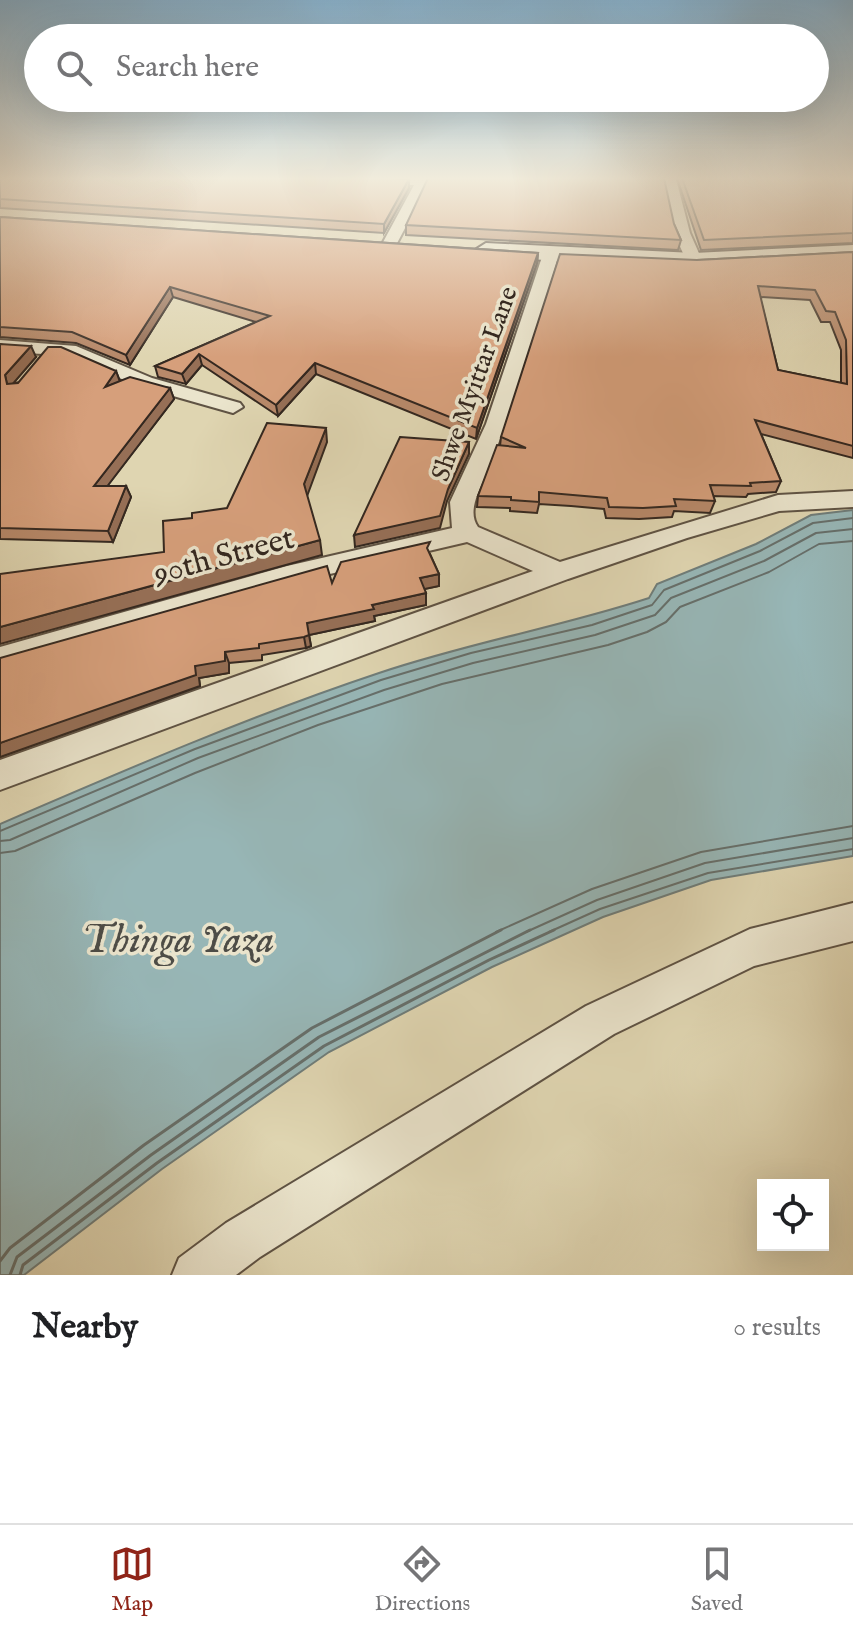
<!DOCTYPE html>
<html lang="en">
<head>
<meta charset="utf-8">
<style>
	body { margin:0; font-family:"IM FELL English",serif; background:#f6f6f6; color:#202124 }
	.controls { position:absolute; right:24px; bottom:24px; display:grid; overflow:hidden; border-radius:0px; box-shadow:0 8px 32px #0002 }
	.controls button { width:72px; height:72px; display:grid; place-items:center; padding:0; border:0; border-bottom:2px solid #e0e0e0; background:#fff; color:#202124; font:40px sans-serif }
	.list { margin:0; padding:0; list-style:none }
	h2 { display:flex; justify-content:space-between; align-items:center; height:104px; margin:0; padding:0 32px; font-size:34px }
	h2 small { font-size:26px; font-weight:400; color:#757577 }
	.icon { flex:none; width:44px; height:44px; fill:none; stroke:currentColor; stroke-width:2; stroke-linecap:round; stroke-linejoin:round }
	.map { position:relative; flex:none; width:853px; height:1275px; overflow:hidden }
	.search { position:absolute; background:#fff; box-shadow:0 8px 32px #0002; left:24px; right:24px; top:24px; height:88px; display:flex; align-items:center; gap:20px; box-sizing:border-box; padding:0 28px; border-radius:44px; color:#757577; font-size:30px }
	.sheet { height:248px; background:#fff }
	nav { display:flex; justify-content:space-around; align-items:center; box-sizing:border-box; height:112px; border-top:2px solid #e0e0e0; background:#fff; font-size:22px; color:#757577 }
	nav a { display:grid; justify-items:center; gap:4px }
	nav .on { color:#8f2418 }
	.map>svg:first-child { display:block }
	.water { fill:#97b6b6; stroke:#6f7d7a; stroke-width:2 }
	.lines { fill:none; stroke-linecap:round; stroke-linejoin:round }
	.shore-far1 { stroke:#666f6b; stroke-width:2 }
	.shore { stroke:#666f6b; stroke-width:3 }
	.street-casing { stroke:#5f5344; stroke-width:4 }
	.secondary-casing { stroke:#342820; stroke-width:4 }
	.street { fill:#eae4cc; fill-rule:evenodd }
	.secondary { fill:#eae4cc; fill-rule:evenodd }
	.wall { fill:#b8896a; stroke:#342820; stroke-width:2; fill-rule:evenodd }
	.shaded-wall { fill:#966f56; stroke:#342820; stroke-width:2 }
	.building { fill:#d69f7b; stroke:#342820; stroke-width:2; fill-rule:evenodd }
	.labels { text-anchor:middle; dominant-baseline:central; stroke-width:7; stroke-linejoin:round; paint-order:stroke }
	.far-street-label { font-size:26px; fill:#342820; stroke:#eae4cc }
	.street-label { font-size:32px; fill:#342820; stroke:#eae4cc }
	.near-water-label { font-size:40px; font-style:italic; fill:#4d4c46; stroke:#eae4cc }
</style>
</head>
<body>
<div class="map">
<svg width="853" height="1275" viewBox="0 0 853 1275">
	<rect width="100%" height="100%" fill="#dfd5b1"/>
	<filter id="stains"><feTurbulence type="fractalNoise" baseFrequency=".0025" numOctaves="4"/><feColorMatrix values="0 0 0 0 .2 0 0 0 0 .09 0 0 0 0 .02 0 0 0 .5 -.17"/></filter>
	<radialGradient id="worn" r=".72"><stop offset=".6" stop-color="#630" stop-opacity="0"/><stop offset="1" stop-color="#630" stop-opacity=".3"/></radialGradient>
	<path class="water" d="M 853,510 L 853,856 L 711,880 L 603,917 L 492,967 L 329,1052 L 162,1169 L 24,1275 L 0,1275 L 0,824 C 125,770 250,716 379,673 C 468,643 560,627 649,598 L 657,584 L 756,544 L 811,515 Z"/>
	<g class="lines">
		<path class="shore-far1" d="M 0,831 L 195,749 L 381,680 L 471,653 L 592,625 L 652,605 L 664,590 L 760,551 L 813,523 L 853,518
			M 0,841 L 10,840 L 198,758 L 384,690 L 473,663 L 595,635 L 655,615 L 671,598 L 764,561 L 816,533 L 853,529
			M 0,853 L 15,851 L 195,773 L 318,725 L 442,684 L 608,645 L 647,632 L 666,622 L 680,607 L 769,572 L 819,544 L 853,541
			M 496,932 L 592,889 L 701,852 L 853,826
			M 526,932 L 597,900 L 705,863 L 853,838
			M 549,932 L 600,909 L 708,873 L 853,849"/>
		<path class="shore" d="M 0,1261 L 10,1248 L 144,1145 L 312,1028 L 501,930
			M 10,1275 L 17,1257 L 151,1155 L 319,1037 L 530,930
			M 20,1275 L 23,1265 L 157,1163 L 324,1046 L 489,960 L 554,930"/>
		<g class="street-casing">
			<path id="street" d="M 367,179 L 431,179 L 395,247 L 385,247 L 382,244 L 414,185 L 373,184 L 368,183 Z
				M 663,179 L 676,179 L 690,233 L 702,260 L 700,263 L 688,263 L 686,260 L 674,233 Z
				M 551,249 L 559,254 C 536,331 515,407 483,481 C 477,495 468,513 478,527 L 560,562 L 778,495 L 853,491 L 853,507 L 779,511 L 687,538 L 568,579 L 0,790 L 0,760 L 533,571 L 467,542 L 287,584 L 0,669 L 0,647 L 287,566 L 452,528 L 450,502 L 486,424 L 543,254 Z
				M 0,340 L 76,346 L 152,378 L 240,403 L 243,407 L 233,413 L 138,386 L 66,355 L 0,352 Z
				M 853,903 L 853,941 L 754,966 L 614,1034 L 260,1257 L 236,1275 L 172,1275 L 179,1258 L 226,1223 L 586,1006 L 750,929 Z"/>
		</g>
		<g class="secondary-casing">
			<path id="secondary" d="M 486,243 L 694,253 L 853,245 L 853,259 L 694,267 L 624,266 L 478,255 L 475,250 Z"/>
		</g>
		<use href="#street" class="street"/>
		<use href="#secondary" class="secondary"/>
	</g>
	<path class="wall" d="M 0,178 L 409,179 L 409,188 L 384,233 L 0,208 Z
		M 677,178 L 853,178 L 853,243 L 701,250 Z
		M 0,217 L 538,253 L 537,263 L 476,439 L 316,374 L 278,416 L 202,365 L 186,384 L 158,377 L 155,366 L 256,322 L 173,297 L 130,365 L 76,343 L 0,337 Z
		M 674,224 L 681,240 L 678,250 L 406,235 L 406,225 Z
		M 853,252 L 853,458 L 761,434 L 781,481 L 776,492 L 748,494 L 746,497 L 713,496 L 715,501 L 710,513 L 674,511 L 672,517 L 639,519 L 606,518 L 604,509 L 571,506 L 539,504 L 537,513 L 510,511 L 510,508 L 477,507 L 478,496 L 500,446 L 501,437 L 697,260 ZM 760,297 L 810,300 L 821,322 L 830,322 L 841,350 L 841,383 L 778,370 Z
		M 0,344 L 36,357 L 13,383 L 116,371 L 120,381 L 170,388 L 174,399 L 107,486 L 126,486 L 131,497 L 113,542 L 0,539 Z
		M 430,554 L 439,574 L 439,586 L 424,589 L 426,593 L 426,605 L 374,616 L 375,621 L 309,635 L 311,646 L 306,648 L 262,655 L 262,660 L 229,663 L 229,673 L 199,678 L 200,686 L 0,757 L 332,583 Z"/>
	<path class="shaded-wall" d="M 409,179 L 409,188 L 384,233 L 384,224 Z
		M 538,253 L 537,263 L 476,439 L 477,428 Z
		M 170,287 L 173,297 L 130,365 L 126,355 Z
		M 31,346 L 36,357 L 11,386 L 7,384 L 5,375 Z
		M 199,354 L 202,365 L 186,384 L 182,374 Z
		M 315,363 L 316,374 L 278,416 L 276,405 Z
		M 116,371 L 120,382 L 105,387 Z
		M 170,388 L 174,399 L 99,497 L 94,486 Z
		M 326,428 L 327,442 L 306,499 L 304,484 Z
		M 469,442 L 469,454 L 447,501 L 440,528 L 355,547 L 354,535 L 448,489 Z
		M 126,486 L 131,497 L 113,542 L 108,531 Z
		M 320,540 L 322,555 L 0,644 L 0,627 Z
		M 439,574 L 439,586 L 420,590 L 420,578 Z
		M 426,593 L 426,605 L 374,616 L 375,621 L 309,635 L 311,646 L 306,648 L 304,637 L 307,623 L 372,605 Z
		M 225,652 L 229,663 L 229,673 L 199,678 L 200,686 L 0,757 L 0,743 L 195,666 Z"/>
	<path class="building" d="M 0,178 L 390,178 L 409,179 L 384,224 L 0,199 Z
		M 428,178 L 664,178 L 674,224 L 681,240 L 406,225 Z
		M 682,178 L 853,178 L 853,233 L 704,240 Z
		M 0,217 L 538,253 L 477,428 L 315,363 L 276,405 L 199,354 L 182,374 L 155,366 L 270,316 L 170,287 L 126,355 L 72,332 L 0,327 Z
		M 853,252 L 853,446 L 755,420 L 781,481 L 750,483 L 751,486 L 710,485 L 715,501 L 674,499 L 676,506 L 643,508 L 609,507 L 607,498 L 539,492 L 539,502 L 511,500 L 511,497 L 478,496 L 497,445 L 526,448 L 501,437 L 560,254 L 697,260 ZM 758,286 L 815,290 L 826,311 L 835,312 L 846,340 L 847,384 L 778,370 Z
		M 0,344 L 31,346 L 5,375 L 7,384 L 18,383 L 48,347 L 61,347 L 116,371 L 105,387 L 130,377 L 170,388 L 94,486 L 126,486 L 108,531 L 0,528 Z
		M 267,423 L 326,428 L 304,484 L 320,540 L 0,627 L 0,574 L 164,552 L 163,521 L 192,518 L 192,513 L 227,508 Z
		M 400,437 L 469,442 L 448,489 L 440,516 L 354,535 Z
		M 430,542 L 427,548 L 439,574 L 420,578 L 426,593 L 372,605 L 374,609 L 307,623 L 309,635 L 304,637 L 259,644 L 259,648 L 225,652 L 225,661 L 195,666 L 196,675 L 0,743 L 0,658 L 327,566 L 332,583 L 341,562 Z"/>
	<linearGradient id="sky" x2="0" y2="1"><stop stop-color="#87b5d4"/><stop offset="0.5" stop-color="#f1ecdc"/><stop offset="1" stop-color="#f1ecdc" stop-opacity="0"/></linearGradient>
	<rect width="853" height="357" fill="url(#sky)"/>
	<g class="labels">
		<g class="far-street-label">
			<text transform="translate(475 384) rotate(-70)">Shwe Myittar Lane</text>
		</g>
		<g class="street-label">
			<text transform="translate(224 557) rotate(-15)">90th Street</text>
		</g>
		<g class="near-water-label">
			<text x="178" y="941">Thinga Yaza</text>
		</g>
	</g>
	<rect width="100%" height="100%" filter="url(#stains)"/>
	<rect width="100%" height="100%" fill="url(#worn)"/>
</svg>
<div class="controls">
<button><svg class="icon" aria-label="locate" viewBox="0 0 24 24"><circle cx="12" cy="12" r="6"/><path d="M12 2v4M12 18v4M2 12h4M18 12h4"/></svg></button>
</div>
<div class="search"><svg class="icon" aria-label="search" viewBox="0 0 24 24"><circle cx="10" cy="10" r="6"/><path d="M15 15l6 6"/></svg>Search here</div>
</div>
<section class="sheet">
<h2>Nearby<small>0 results</small></h2>
<ul class="list">
</ul>
</section>
<nav>
<a class="on"><svg class="icon" aria-label="map" viewBox="0 0 24 24"><path d="M3 6l6-2 6 2 6-2v14l-6 2-6-2-6 2zM9 4v14M15 6v14"/></svg>Map</a>
<a><svg class="icon" aria-label="directions" viewBox="0 0 24 24"><path d="M12 3l9 9-9 9-9-9zM9 14v-3h6M13 9l2 2-2 2"/></svg>Directions</a>
<a><svg class="icon" aria-label="saved" viewBox="0 0 24 24"><path d="M7 4h10v16l-5-4-5 4z"/></svg>Saved</a>
</nav>
</body>
</html>
